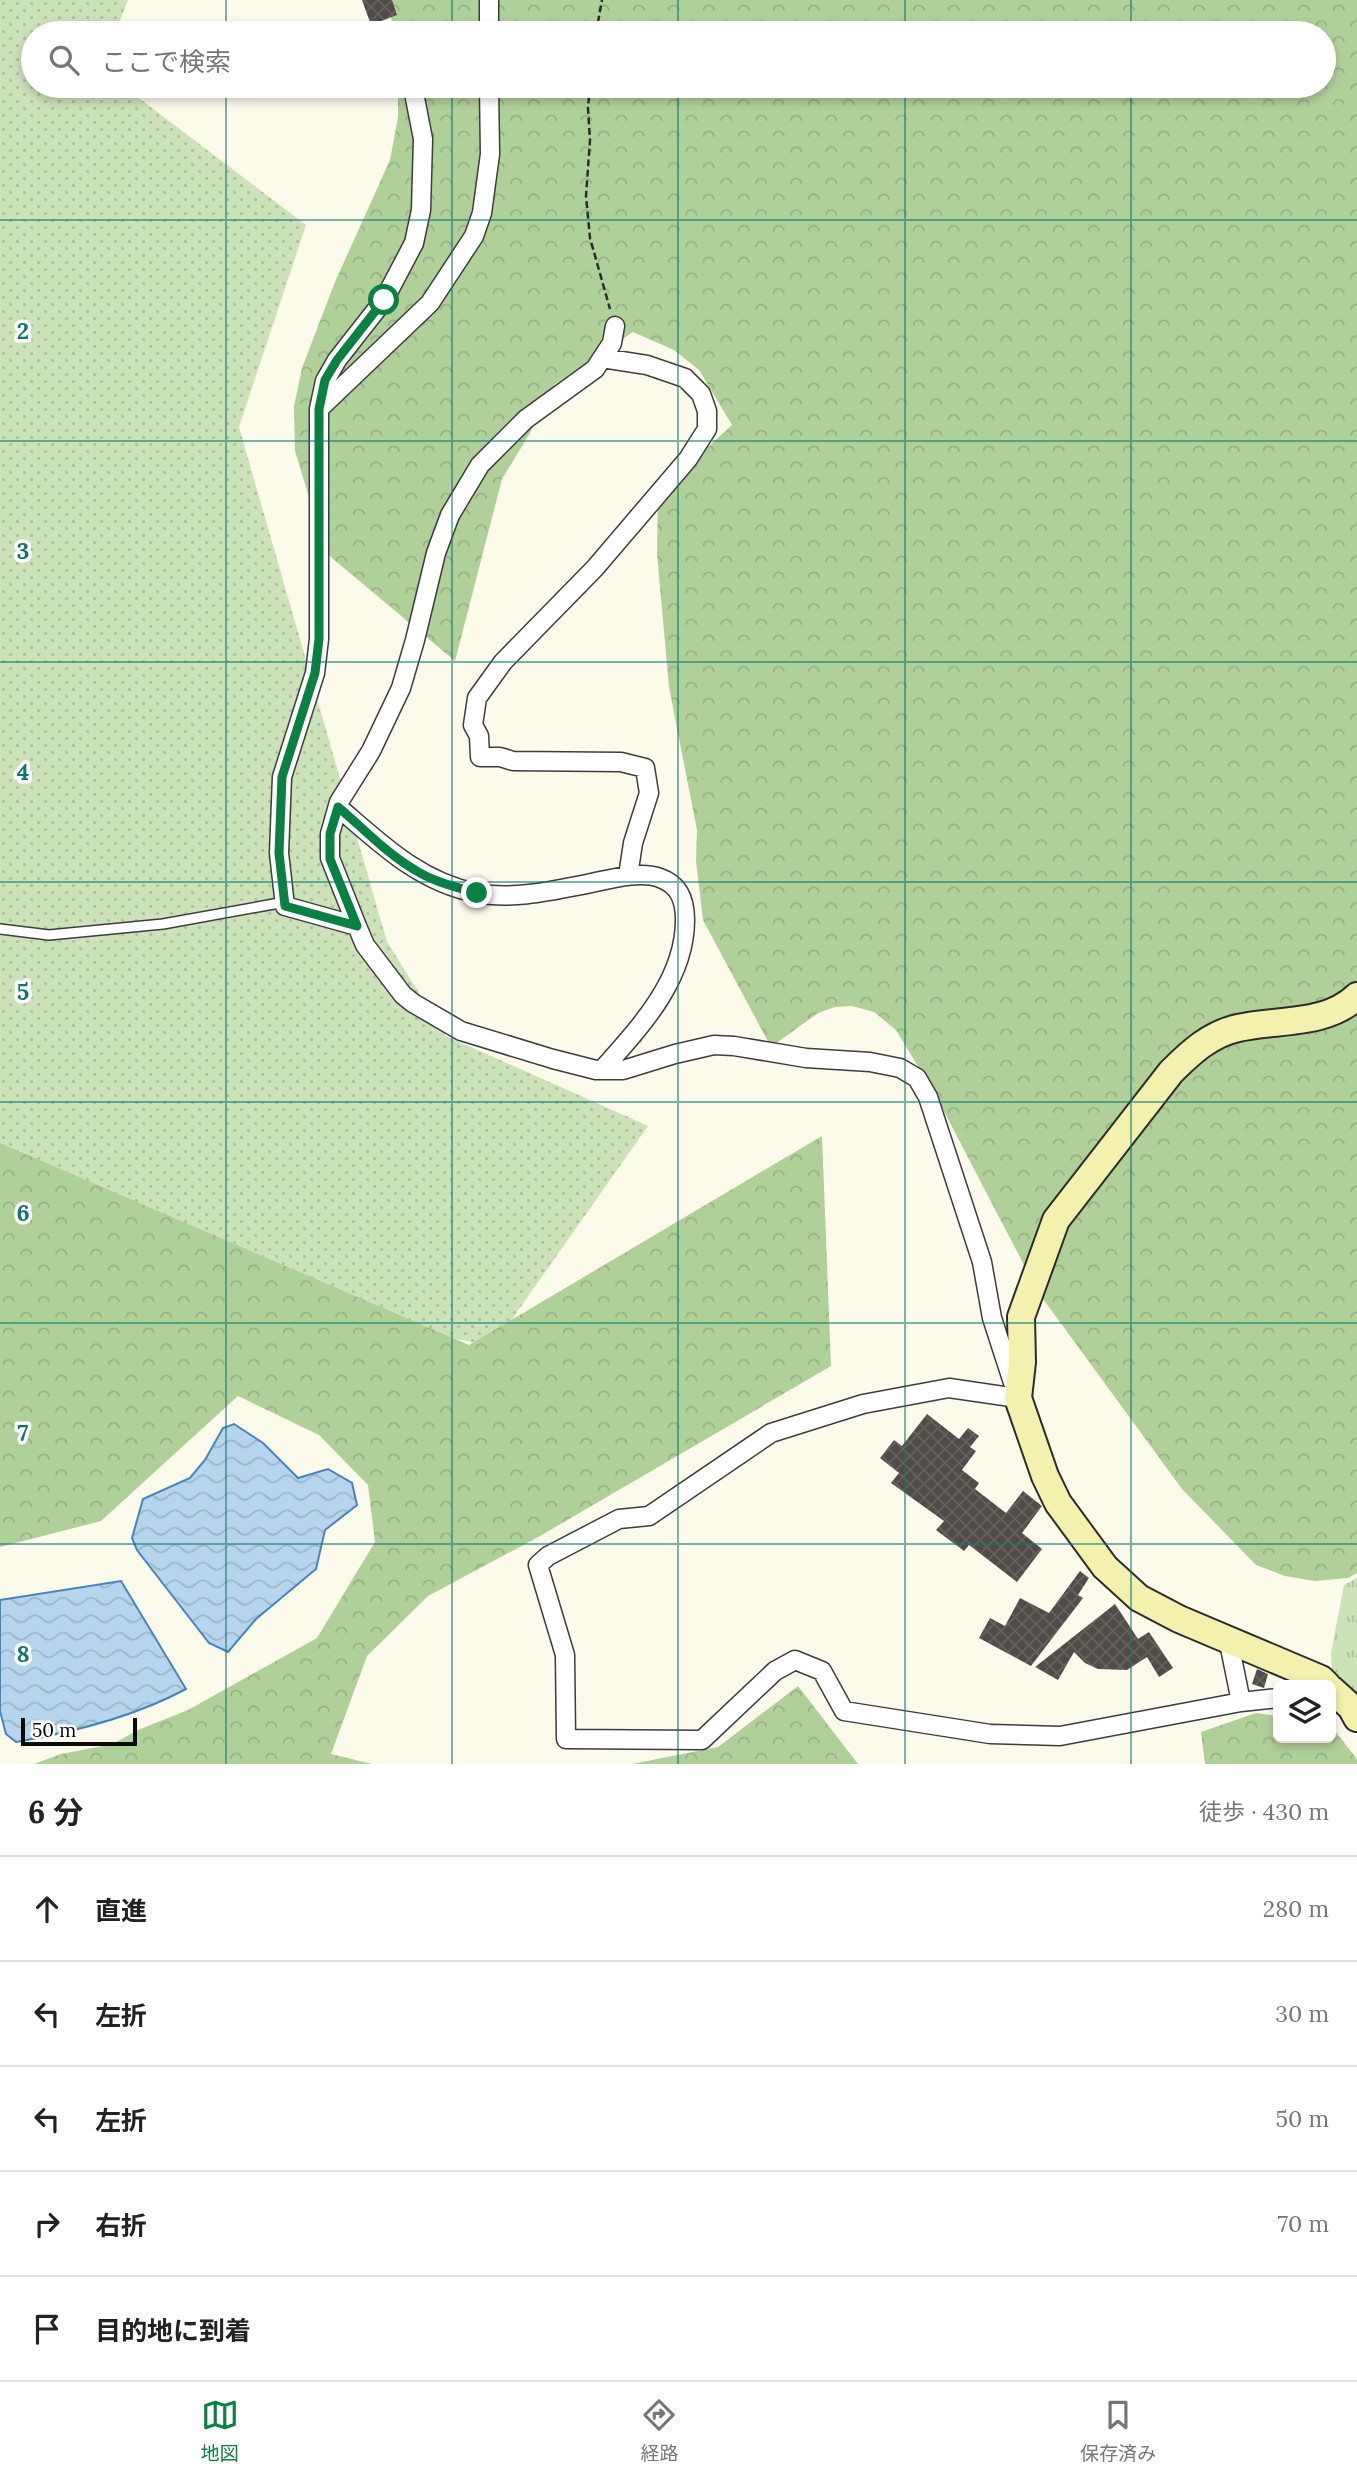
<!DOCTYPE html>
<html lang="ja">
<head>
<meta charset="utf-8">
<style>
	body { margin:0; font-family:Lora,"Noto Sans JP",serif; background:#f2f2f2; color:#222 }
	.controls { position:absolute; right:21px; bottom:21px; display:grid; overflow:hidden; border-radius:10px; box-shadow:0 4px 10px #0003 }
	.controls button { width:63px; height:63px; display:grid; place-items:center; padding:0; border:0; border-bottom:2px solid #e0e0e0; background:#fff; color:#222; font:35px sans-serif }
	.scale { position:absolute; left:21px; bottom:18px; width:116px; box-sizing:border-box; padding-left:7px; border:4px solid #0a0a0a; border-top:0; font-size:19px; line-height:24px; white-space:nowrap; color:#0a0a0a; -webkit-text-stroke:5px #fff; paint-order:stroke }
	.stop { position:absolute; width:21px; height:21px; margin:-16px; border:5px solid #0b8043; border-radius:50%; background:#fff }
	.stop.end { background:#0b8043; border-color:#fff; box-shadow:0 2px 7px #0008 }
	.list { margin:0; padding:0; list-style:none }
	h2 { display:flex; justify-content:space-between; align-items:center; height:91px; margin:0; padding:0 28px; font-size:30px }
	h2 small { font-size:23px; font-weight:400; color:#767676 }
	.list li { display:grid; grid-template-columns:46px 1fr auto; gap:21px; align-items:center; box-sizing:border-box; height:105px; padding:0 28px; border-top:2px solid #e0e0e0 }
	.list b { display:block; font-size:26px; white-space:nowrap }
	.list em { font-size:23px; font-style:normal; color:#767676 }
	.icon { flex:none; width:38px; height:38px; fill:none; stroke:currentColor; stroke-width:2; stroke-linecap:round; stroke-linejoin:round }
	.map { position:relative; flex:none; width:1357px; height:1764px; overflow:hidden }
	.search { position:absolute; background:#fff; box-shadow:0 4px 10px #0003; left:21px; right:21px; top:21px; height:77px; display:flex; align-items:center; gap:18px; box-sizing:border-box; padding:0 24px; border-radius:38px; color:#767676; font-size:26px }
	.sheet { height:616px; background:#fff }
	nav { display:flex; justify-content:space-around; align-items:center; box-sizing:border-box; height:98px; border-top:2px solid #e0e0e0; background:#fff; font-size:19px; color:#767676 }
	nav a { display:grid; justify-items:center; gap:4px }
	nav .on { color:#0b8043 }
	.map>svg:first-child { display:block }
	.grass { fill:url(#grass-dots) }
	.forest { fill:url(#forest-crowns) }
	.park { fill:url(#park-tufts) }
	.water { fill:url(#water-waves); stroke:#4685bb; stroke-width:2 }
	.building { fill:url(#building-cross-hatch) }
	.lines { fill:none; stroke-linecap:round; stroke-linejoin:round }
	.lane-casing { stroke:#3d3d3d; stroke-width:12 }
	.street-casing { stroke:#3d3d3d; stroke-width:21 }
	.secondary-casing { stroke:#2c2c2c; stroke-width:30 }
	.path { stroke:#2c2c2c; stroke-width:2.5; stroke-dasharray:7 3.5; stroke-linecap:butt }
	.lane { stroke:#fff; stroke-width:9 }
	.street { stroke:#fff; stroke-width:18 }
	.secondary { stroke:#f4f1ae; stroke-width:26 }
	.route { stroke:#0b8043; stroke-width:9 }
	.grid { fill:none; stroke:#0f766e; stroke-width:2; stroke-opacity:0.55 }
	.grid-label { font-size:23px; text-anchor:middle; font-weight:bold; fill:#0f766e; stroke:#fff; stroke-width:7; stroke-linejoin:round; paint-order:stroke }
</style>
</head>
<body>
<div class="map">
<svg width="1357" height="1764" viewBox="0 0 1357 1764">
	<defs>
		<pattern id="grass-dots" width="8" height="8" patternUnits="userSpaceOnUse" patternTransform="scale(1.75)"><rect width="8" height="8" fill="#cce2b9"/><path d="M2 2h.1M6 6h.1" fill="none" stroke="#aec19e" stroke-width="1.8" stroke-linecap="round"/></pattern>
		<pattern id="forest-crowns" width="20" height="18" patternUnits="userSpaceOnUse" patternTransform="scale(1.75)"><rect width="20" height="18" fill="#b0d09a"/><path d="M2 6a3 3 0 1 1 6 0M12 15a3 3 0 1 1 6 0" fill="none" stroke="#96b183"/></pattern>
		<pattern id="park-tufts" width="24" height="20" patternUnits="userSpaceOnUse" patternTransform="scale(1.75)"><rect width="24" height="20" fill="#cce2b9"/><path d="M3 7l-1-3M5 7V3M7 7l1-3M15 17l-1-3M17 17v-4M19 17l1-3" fill="none" stroke="#aec19e"/></pattern>
		<pattern id="water-waves" width="16" height="10" patternUnits="userSpaceOnUse" patternTransform="scale(1.75)"><rect width="16" height="10" fill="#b6d5ed"/><path d="M0 5q4-4 8 0t8 0" fill="none" stroke="#9bb6ca"/></pattern>
		<pattern id="building-cross-hatch" width="8" height="8" patternUnits="userSpaceOnUse" patternTransform="scale(1.75)"><rect width="8" height="8" fill="#524c48"/><path d="M0 0l8 8M0 8l8-8" fill="none" stroke="#66615e"/></pattern>
	</defs>
	<rect width="100%" height="100%" fill="#fcfaeb"/>
	<path class="grass" d="M 0,0 L 128,0 L 115,33 L 33,33 L 33,86 L 123,86 L 306,225 L 239,427 L 387,942 L 446,1036 L 648,1126 L 493,1346 L 336,1316 L 0,1189 Z"/>
	<path class="forest" d="M 384,0 L 1357,0 L 1357,1573 L 1348,1578 L 1315,1581 L 1285,1576 L 1256,1565 L 1182,1489 L 1038,1292 L 936,1096 L 896,1030 L 874,1012 L 852,1006 L 835,1007 L 818,1013 L 771,1047 L 703,920 L 696,861 L 697,830 L 669,687 L 657,554 L 658,493 L 732,425 L 699,370 L 674,350 L 633,332 L 554,385 L 530,433 L 502,479 L 455,661 L 326,553 L 295,451 L 294,406 L 302,368 L 335,282 L 390,160 L 398,117 L 398,86 L 1324,86 L 1324,33 L 395,33 L 388,6 Z
		M 822,1136 L 831,1366 L 540,1536 L 428,1596 L 367,1656 L 331,1754 L 372,1764 L 34,1764 L 61,1754 L 113,1744 L 138,1730 L 188,1710 L 317,1638 L 375,1542 L 368,1485 L 319,1435 L 238,1396 L 101,1521 L 0,1547 L 0,1143 L 469,1345 Z
		M 798,1686 L 858,1764 L 632,1764 L 718,1747 Z
		M 1256,1713 L 1278,1716 L 1278,1738 L 1331,1738 L 1331,1726 L 1357,1759 L 1357,1764 L 1205,1764 L 1201,1732 Z"/>
	<path class="park" d="M 1357,1578 L 1357,1697 L 1332,1670 L 1331,1653 L 1344,1585 Z"/>
	<path class="water" d="M 234,1424 L 263,1443 L 298,1478 L 328,1469 L 352,1483 L 357,1505 L 325,1530 L 316,1569 L 256,1619 L 228,1652 L 209,1643 L 137,1550 L 132,1538 L 143,1499 L 190,1478 L 205,1460 L 223,1428 Z
		M 121,1581 L 186,1689 C 134,1717 74,1732 16,1742 L 6,1734 L 0,1711 L 0,1600 Z"/>
	<path class="building" d="M 362,0 L 392,0 L 397,15 L 371,25 Z
		M 927,1414 L 959,1439 L 968,1428 L 979,1436 L 970,1447 L 976,1451 L 962,1470 L 979,1483 L 975,1489 L 1006,1513 L 1023,1491 L 1042,1506 L 1022,1533 L 1042,1549 L 1017,1582 L 969,1545 L 964,1551 L 936,1530 L 944,1521 L 891,1483 L 899,1473 L 880,1458 L 894,1440 L 902,1446 Z
		M 1080,1571 L 1089,1578 L 1078,1595 L 1083,1598 L 1031,1666 L 979,1638 L 990,1618 L 1005,1626 L 1020,1598 L 1049,1613 Z
		M 1115,1604 L 1138,1639 L 1149,1632 L 1173,1668 L 1159,1677 L 1147,1657 L 1127,1670 L 1098,1669 L 1085,1663 L 1074,1652 L 1058,1680 L 1035,1667 Z
		M 1257,1669 L 1268,1674 L 1264,1688 L 1252,1684 Z"/>
	<g class="lines">
		<g class="lane-casing">
			<path id="lane" d="M 0,929 L 49,935 L 163,924 L 285,902"/>
		</g>
		<g class="street-casing">
			<path id="street" d="M 489,0 L 489,33
				M 615,326 L 612,343 L 595,369 L 526,419 L 480,465 L 450,515 L 436,553 L 415,640 L 401,688 L 371,751 L 339,802 L 330,834 L 330,858 L 357,926 L 365,945 L 403,995 L 413,1003 L 461,1031 L 553,1059 L 596,1070 L 623,1070 L 675,1054 L 714,1045 L 734,1046 L 806,1058 L 870,1062 L 900,1068 L 917,1078 L 928,1097 L 982,1262 L 992,1318 L 1018,1398 L 949,1388 L 863,1404 L 771,1433 L 649,1516 L 619,1519 L 548,1556 L 538,1565 L 565,1655 L 566,1739 L 702,1740 L 775,1671 L 795,1660 L 822,1671 L 844,1711 L 990,1734 L 1060,1736 L 1241,1702 L 1278,1698
				M 602,358 L 647,365 L 685,378 L 701,394 L 707,411 L 707,429 L 688,459 L 595,568 L 503,662 L 477,698 L 473,725 L 479,736 L 480,757 L 500,757 L 513,761 L 621,762 L 645,768 L 649,793 L 633,843 L 628,876
				M 319,409 L 430,303 L 474,236 L 482,213 L 490,154 L 489,86
				M 338,807 C 380,843 419,882 476,893 C 512,900 551,891 587,884 C 607,880 640,870 660,878 C 680,885 685,901 685,920 C 685,980 640,1027 602,1070
				M 357,926 L 285,906 L 279,853 L 282,777 L 315,673 L 319,639 L 319,409 L 325,381 L 337,360 L 384,300 L 414,243 L 421,210 L 423,139 L 413,88
				M 1228,1638 L 1241,1702"/>
		</g>
		<g class="secondary-casing">
			<path id="secondary" d="M 1327,1685 L 1321,1679 L 1179,1619 L 1139,1598 L 1105,1567 L 1058,1503 L 1045,1476 L 1018,1398 L 1022,1362 L 1021,1317 L 1056,1220 L 1171,1072 C 1190,1053 1210,1034 1238,1028 C 1277,1019 1326,1026 1357,996
				M 1331,1689 L 1351,1707 L 1357,1718"/>
		</g>
		<path class="path" d="M 596,33 L 602,0
			M 590,86 L 588,108 L 590,140 L 586,196 L 590,238 L 610,309"/>
		<use href="#lane" class="lane"/>
		<use href="#street" class="street"/>
		<use href="#secondary" class="secondary"/>
	</g>
	<g class="lines">
		<path class="route" d="M 384,300 L 337,360 L 325,380 L 319,409 L 319,639 L 315,673 L 282,777 L 279,853 L 285,906 L 357,926 L 330,859 L 330,834 L 338,807 C 363,828 386,853 415,870 C 434,882 456,887 477,893"/>
	</g>
	<path class="grid" d="M 226,0 L 226,33M 452,0 L 452,33M 678,0 L 678,33M 905,0 L 905,33M 1131,0 L 1131,33M 226,86 L 226,1764M 452,86 L 452,1764M 678,86 L 678,1764M 905,86 L 905,1764M 1131,86 L 1131,1764M 0,220 L 1357,220M 0,441 L 1357,441M 0,662 L 1357,662M 0,882 L 1357,882M 0,1102 L 1357,1102M 0,1323 L 1357,1323M 0,1544 L 1357,1544"/>
	<g class="grid-label">
		<text x="23" y="339">2</text>
		<text x="23" y="559">3</text>
		<text x="23" y="780">4</text>
		<text x="23" y="1000">5</text>
		<text x="23" y="1221">6</text>
		<text x="23" y="1441">7</text>
		<text x="23" y="1662">8</text>
	</g>
</svg>
<div class="controls">
<button><svg class="icon" aria-label="layers" viewBox="0 0 24 24"><path d="M12 4l9 5-9 5-9-5zM3 14l9 5 9-5"/></svg></button>
</div>
<div class="scale">50 m</div>
<div class="stop" style="left:384px;top:300px"></div>
<div class="stop end" style="left:477px;top:893px"></div>
<div class="search"><svg class="icon" aria-label="search" viewBox="0 0 24 24"><circle cx="10" cy="10" r="6"/><path d="M15 15l6 6"/></svg>ここで検索</div>
</div>
<section class="sheet">
<h2>6 分<small>徒歩 · 430 m</small></h2>
<ul class="list">
<li><svg class="icon" aria-label="ahead" viewBox="0 0 24 24"><path d="M12 20V5M6 11l6-6 6 6"/></svg><div><b>直進</b></div><em>280 m</em></li>
<li><svg class="icon" aria-label="left" viewBox="0 0 24 24"><path d="M17 20v-9H6M10 6l-5 5 5 5"/></svg><div><b>左折</b></div><em>30 m</em></li>
<li><svg class="icon" aria-label="left" viewBox="0 0 24 24"><path d="M17 20v-9H6M10 6l-5 5 5 5"/></svg><div><b>左折</b></div><em>50 m</em></li>
<li><svg class="icon" aria-label="right" viewBox="0 0 24 24"><path d="M7 20v-9h11M14 6l5 5-5 5"/></svg><div><b>右折</b></div><em>70 m</em></li>
<li><svg class="icon" aria-label="arrive" viewBox="0 0 24 24"><path d="M6 21V4h12l-3 4 3 4H6"/></svg><div><b>目的地に到着</b></div></li>
</ul>
</section>
<nav>
<a class="on"><svg class="icon" aria-label="map" viewBox="0 0 24 24"><path d="M3 6l6-2 6 2 6-2v14l-6 2-6-2-6 2zM9 4v14M15 6v14"/></svg>地図</a>
<a><svg class="icon" aria-label="directions" viewBox="0 0 24 24"><path d="M12 3l9 9-9 9-9-9zM9 14v-3h6M13 9l2 2-2 2"/></svg>経路</a>
<a><svg class="icon" aria-label="saved" viewBox="0 0 24 24"><path d="M7 4h10v16l-5-4-5 4z"/></svg>保存済み</a>
</nav>
</body>
</html>
